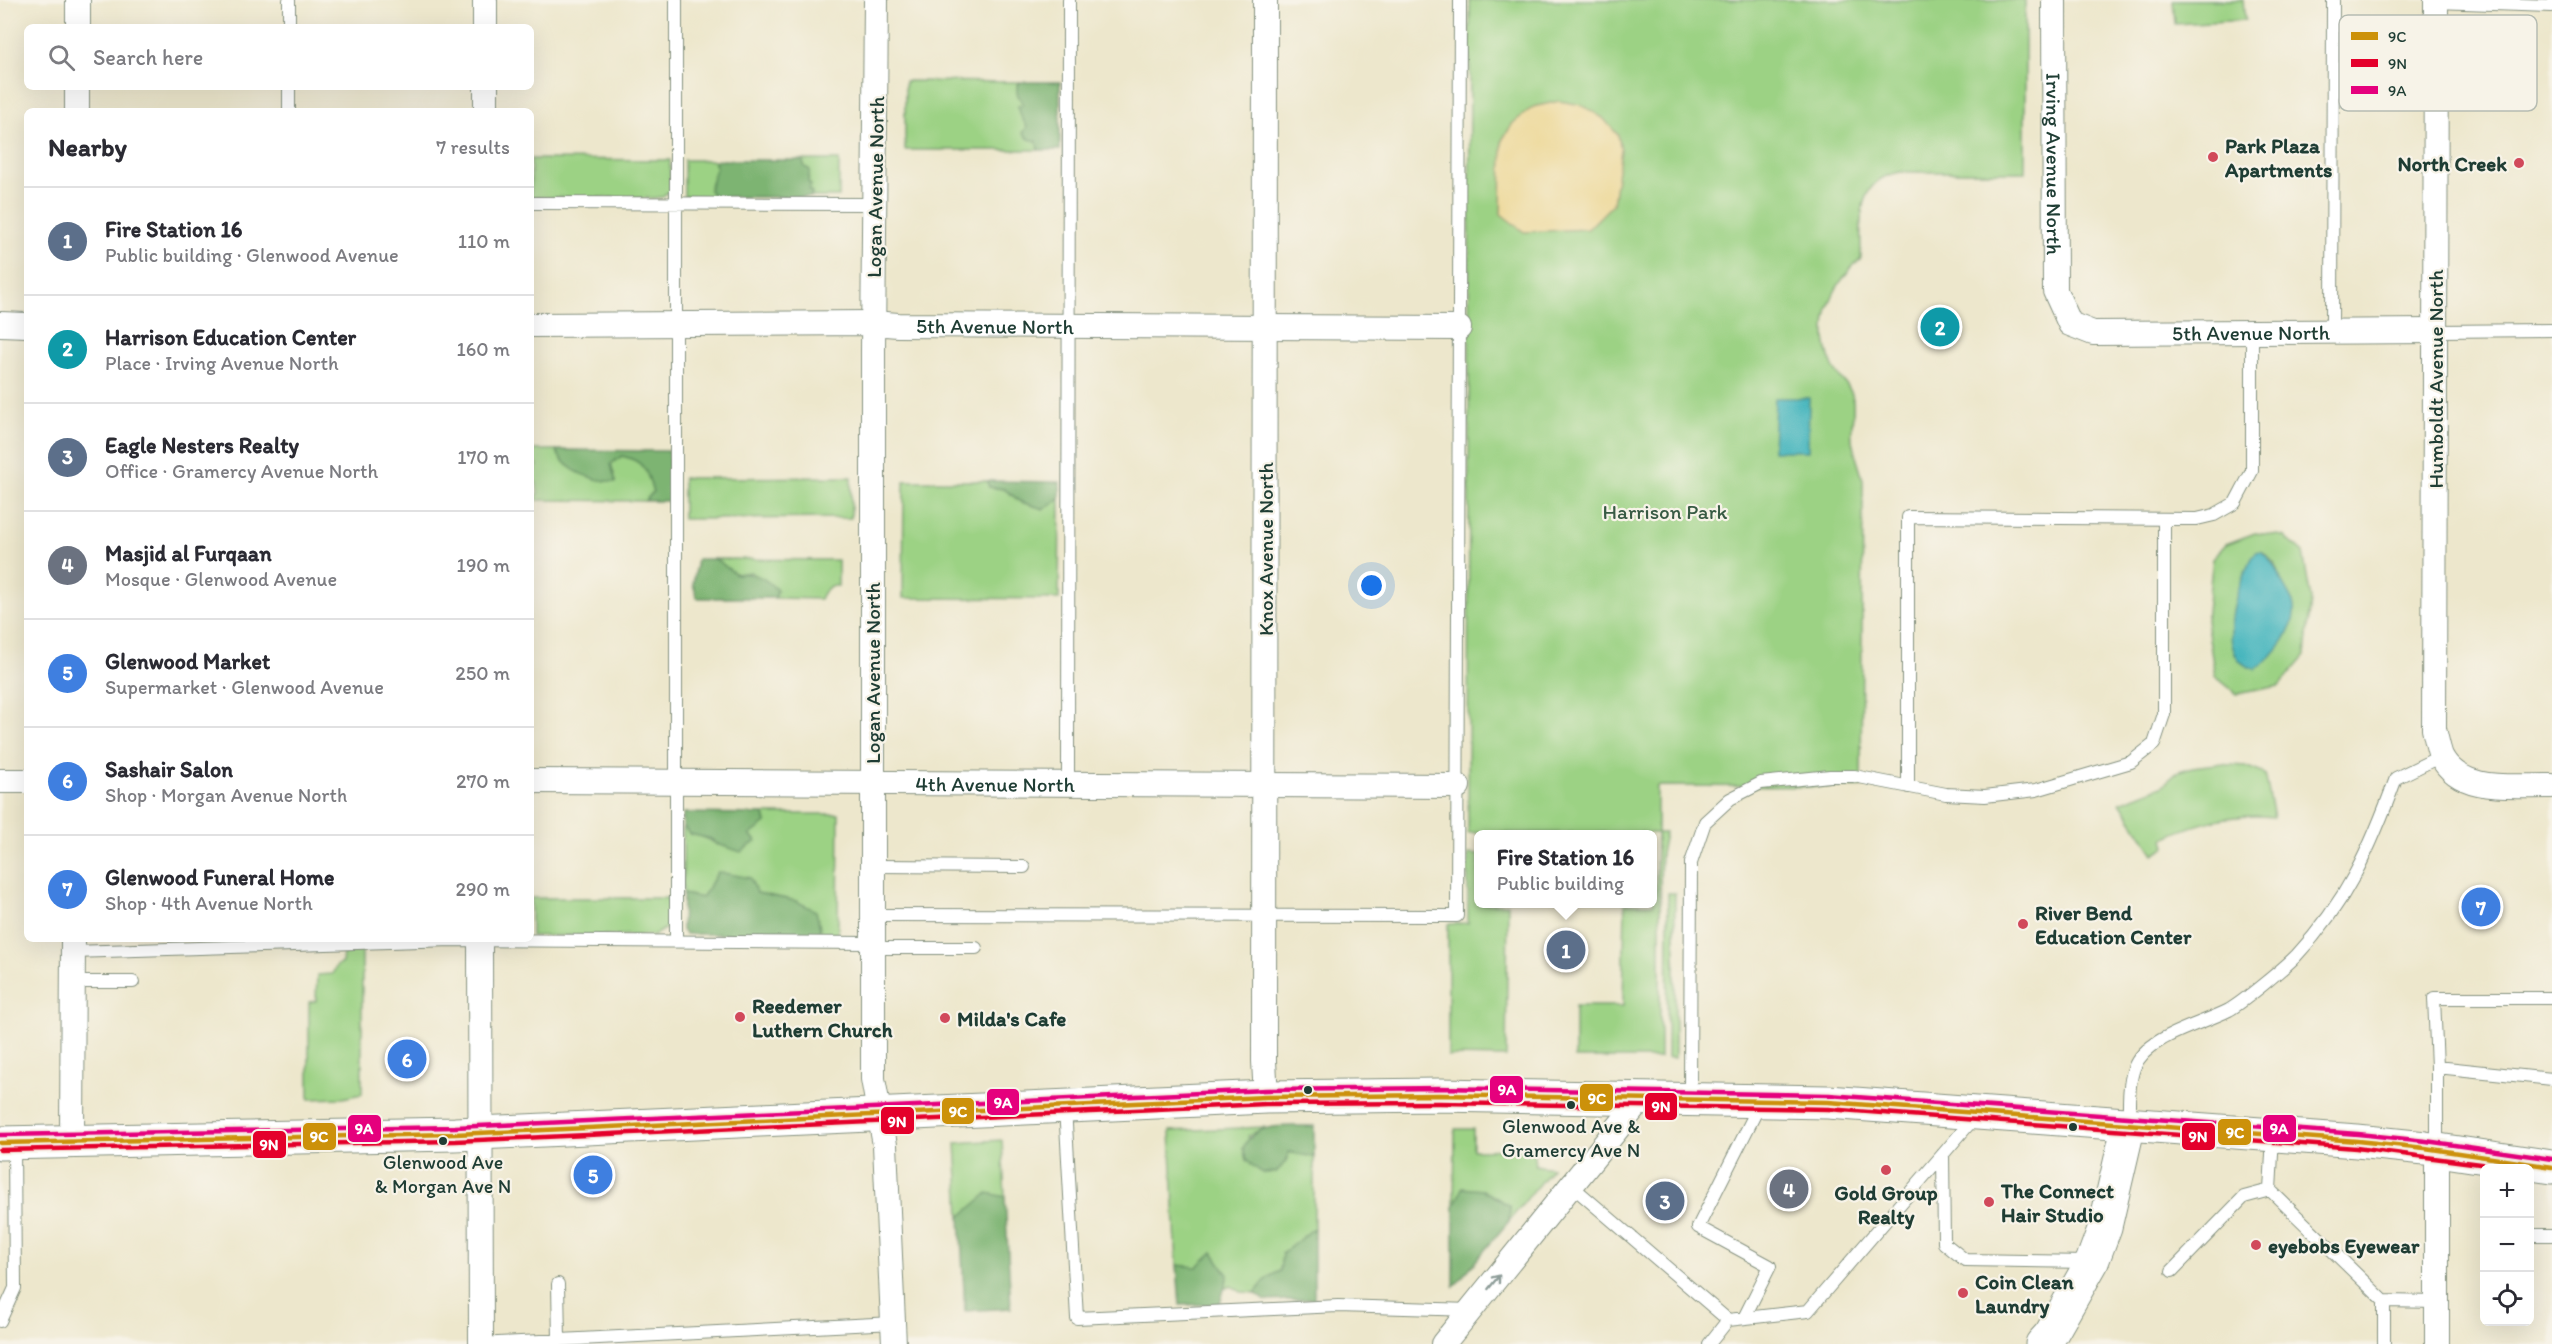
<!DOCTYPE html>
<html lang="en">
<head>
<meta charset="utf-8">
<style>
	body { margin:0; font-family:Itim,sans-serif; background:#f7f7f7; color:#2b2b33 }
	.controls { position:absolute; right:18px; bottom:18px; display:grid; overflow:hidden; border-radius:9px; box-shadow:0 6px 24px #0002 }
	.controls button { width:54px; height:54px; display:grid; place-items:center; padding:0; border:0; border-bottom:2px solid #e1e1e2; background:#fff; color:#2b2b33; font:30px sans-serif }
	.you { position:absolute; left:1372px; top:586px; width:21px; height:21px; margin:-15px; border:4px solid #fff; border-radius:50%; background:#1a73e8; box-shadow:0 0 0 9px #1a73e833 }
	.badge { display:grid; place-items:center; width:39px; height:39px; border-radius:50%; background:#d1495b; color:#fff; font-size:20px; font-weight:700 }
	.pin { position:absolute; translate:-50% -50%; border:3px solid #fff; box-shadow:0 2px 6px #0006 }
	.popup { position:absolute; left:1474px; top:830px; width:183px; height:78px; box-sizing:border-box; display:grid; place-content:center; border-radius:9px; background:#fff; filter:drop-shadow(0 2px 4px #0005); font-size:20px; white-space:nowrap; color:#7c7c81 }
	.popup b { font-size:22px; color:#2b2b33 }
	.popup::after { content:''; position:absolute; left:50%; top:100%; margin-left:-12px; border:12px solid transparent; border-top-color:#fff }
	.list { margin:0; padding:0; list-style:none }
	h2 { display:flex; justify-content:space-between; align-items:center; height:78px; margin:0; padding:0 24px; font-size:26px }
	h2 small { font-size:20px; font-weight:400; color:#7c7c81 }
	.list li { display:grid; grid-template-columns:39px 1fr auto; gap:18px; align-items:center; box-sizing:border-box; height:108px; padding:0 24px; border-top:2px solid #e1e1e2 }
	.list b { display:block; font-size:22px; white-space:nowrap }
	.list p { margin:0; font-size:20px; white-space:nowrap; color:#7c7c81 }
	.list em { font-size:20px; font-style:normal; color:#7c7c81 }
	.icon { flex:none; width:33px; height:33px; fill:none; stroke:currentColor; stroke-width:2; stroke-linecap:round; stroke-linejoin:round }
	.map { position:relative; flex:none; width:2552px; height:1344px; overflow:hidden }
	.search { position:absolute; background:#fff; box-shadow:0 6px 24px #0002; left:24px; top:24px; width:510px; height:66px; display:flex; align-items:center; gap:15px; box-sizing:border-box; padding:0 21px; border-radius:9px; color:#7c7c81; font-size:22px }
	.panel { position:absolute; background:#fff; box-shadow:0 6px 24px #0002; left:24px; top:108px; width:510px; height:834px; border-radius:9px }
	.map>svg:first-child { display:block }
	.green { fill:#9cd284; stroke:#5e885c; stroke-width:1.5; fill-rule:evenodd }
	.forest { fill:#7db472; stroke:#4e7853; stroke-width:1.5 }
	.sand { fill:#eeda9e; stroke:#868c69; stroke-width:1.5 }
	.water { fill:#45b5bd; stroke:#327978; stroke-width:1.5 }
	.lines { fill:none; stroke-linecap:round; stroke-linejoin:round }
	.lane-casing { stroke:#869280; stroke-width:14 }
	.street-casing { stroke:#869280; stroke-width:26 }
	.secondary-casing { stroke:#869280; stroke-width:35 }
	.lane { stroke:#fff; stroke-width:12 }
	.street { stroke:#fff; stroke-width:24 }
	.secondary { stroke:#fff; stroke-width:33 }
	.bus-1-casing { stroke:#f7f3e8; stroke-width:9 }
	.bus-2-casing { stroke:#f7f3e8; stroke-width:9 }
	.bus-3-casing { stroke:#f7f3e8; stroke-width:9 }
	.bus-1 { stroke:#cc910a; stroke-width:4.5 }
	.bus-2 { stroke:#e4002b; stroke-width:4.5 }
	.bus-3 { stroke:#e5007d; stroke-width:4.5 }
	.oneway { stroke:#8f9e9a }
	.poi-dot { fill:#d1495b; stroke:#f7f3e8; stroke-width:2 }
	.bus-dot { fill:#1f3d34; stroke:#f7f3e8; stroke-width:2 }
	.labels { text-anchor:middle; dominant-baseline:central; stroke-width:4.5; stroke-linejoin:round; paint-order:stroke }
	.bus-label { font-size:20px; fill:#1f3d34; stroke:#f7f3e8 }
	.poi-label { font-size:21px; font-weight:bold; fill:#1f3d34; stroke:#f7f3e8; text-anchor:start }
	.street-label { font-size:21px; fill:#1f3d34; stroke:#f7f3e8 }
	.park-label { font-size:21px; fill:#385b44; stroke:#f7f3e8 }
	.key { fill:#f7f3e8; stroke:#b6bcb2; stroke-width:1.5 }
	.key-label { font-size:16px; fill:#1f3d34 }
	.line-badge { stroke:#f7f3e8; stroke-width:2 }
	.badge-label { font-size:16px; text-anchor:middle; font-weight:bold; fill:#fff }
</style>
</head>
<body>
<div class="map">
<svg width="2552" height="1344" viewBox="0 0 2552 1344">
	<rect width="100%" height="100%" fill="#f7f3e8"/>
	<filter id="ink" filterUnits="userSpaceOnUse"><feTurbulence type="fractalNoise" baseFrequency=".0167" numOctaves="2"/><feDisplacementMap in="SourceGraphic" scale="12" xChannelSelector="R" yChannelSelector="G"/><feConvolveMatrix kernelMatrix="1 2 1 2 8 2 1 2 1" color-interpolation-filters="sRGB"/></filter>
	<filter id="wash" filterUnits="userSpaceOnUse"><feTurbulence type="fractalNoise" baseFrequency=".008" numOctaves="4" result="noise"/><feDisplacementMap in="SourceGraphic" scale="24" xChannelSelector="R" yChannelSelector="G"/><feGaussianBlur stdDeviation="1.35" result="paint"/><feColorMatrix in="noise" values="0 0 0 0 0 0 0 0 0 0 0 0 0 0 0 0 0 1.4 0 .05"/><feComposite in="paint" operator="in"/></filter>
	<g filter="url(#wash)">
		<rect width="100%" height="100%" fill="#ede7cc"/>
		<path class="green" d="M 1470,0 L 2025,0 L 2025,172 L 1901,172 C 1854,179 1861,223 1861,258 C 1830,287 1814,325 1833,367 C 1838,377 1848,384 1852,394 C 1856,409 1850,424 1852,440 C 1854,454 1860,467 1863,480 L 1861,787 L 1657,786 L 1657,833 L 1665,833 L 1661,854 L 1660,885 L 1660,1058 L 1575,1058 L 1575,1006 L 1623,1006 L 1625,904 L 1653,904 L 1653,898 L 1656,898 L 1657,833 L 1468,833 Z
			M 2173,0 L 2243,0 L 2245,20 L 2175,24 Z
			M 905,81 L 1020,82 L 1017,86 L 1024,104 L 1021,116 L 1038,141 L 1038,150 L 905,150 Z
			M 531,159 L 670,160 L 670,190 L 663,197 L 653,198 L 531,197 Z
			M 684,160 L 714,160 L 716,168 L 709,190 L 715,197 L 684,196 Z
			M 802,160 L 839,160 L 839,197 L 811,197 L 812,193 L 809,190 Z
			M 531,450 L 556,450 C 564,470 595,481 616,482 L 611,464 L 622,456 C 646,461 647,471 653,492 L 645,501 L 534,500 L 538,495 L 537,484 L 531,477 L 538,465 L 531,457 Z
			M 851,477 L 851,518 L 683,519 L 683,478 Z
			M 904,481 L 987,481 L 989,487 L 1004,489 L 1021,502 L 1044,509 L 1060,499 L 1059,599 L 903,598 Z
			M 2255,533 L 2284,536 L 2303,553 L 2311,599 L 2305,656 L 2279,686 L 2237,694 L 2215,676 L 2206,620 L 2213,558 L 2226,544 ZM 2262,551 L 2274,563 L 2282,583 L 2232,640 C 2229,600 2243,585 2262,551 Z
			M 715,559 L 838,560 L 838,586 L 830,586 L 823,593 L 820,599 L 775,598 L 777,590 L 751,572 L 736,574 Z
			M 2216,764 L 2245,766 L 2265,774 L 2274,817 C 2234,813 2201,821 2164,838 L 2166,847 L 2154,854 L 2120,802 L 2162,786 L 2179,771 L 2192,767 Z
			M 764,814 L 839,814 L 838,934 L 819,935 L 820,928 L 818,922 L 796,901 L 757,893 L 730,875 L 718,872 L 702,898 L 683,894 L 683,826 C 693,837 706,835 717,845 L 755,841 L 750,835 L 766,823 Z
			M 1468,854 L 1479,855 L 1479,904 L 1508,904 L 1506,1057 L 1448,1056 L 1448,924 L 1468,923 Z
			M 1668,893 L 1675,893 L 1675,1058 L 1667,1058 Z
			M 531,898 L 668,898 L 668,927 L 654,935 L 531,936 Z
			M 362,949 L 362,1094 L 343,1098 L 309,1099 L 309,1002 L 316,1001 L 317,975 L 332,974 L 337,965 L 342,963 L 343,952 Z
			M 1265,1127 L 1248,1136 L 1262,1173 L 1276,1172 L 1287,1161 L 1288,1152 L 1314,1157 L 1314,1228 L 1282,1254 L 1280,1271 L 1267,1278 L 1255,1293 L 1241,1292 L 1231,1286 L 1224,1289 L 1228,1275 L 1177,1265 L 1170,1131 Z
			M 1455,1129 L 1473,1129 L 1473,1150 L 1533,1149 L 1535,1165 L 1552,1168 L 1509,1221 L 1510,1206 L 1463,1188 L 1454,1207 Z
			M 1002,1140 L 1005,1197 L 988,1194 L 960,1217 L 956,1143 Z"/>
		<path class="forest" d="M 1020,82 L 1060,82 L 1060,150 L 1038,150 L 1037,141 L 1029,139 L 1023,133 L 1027,127 L 1021,116 L 1018,106 L 1023,104 C 1018,96 1014,90 1020,82 Z
			M 714,160 L 802,160 L 805,167 L 810,170 L 808,182 L 811,185 L 809,190 L 812,193 L 811,197 L 715,197 L 709,190 L 716,168 Z
			M 556,450 L 669,451 L 670,501 L 645,501 L 653,492 C 647,471 645,461 622,456 L 611,464 L 616,482 C 594,481 565,472 556,450 Z
			M 987,481 L 1060,482 L 1060,499 L 1044,509 L 1021,502 L 1004,489 L 989,487 Z
			M 697,559 L 715,559 L 736,574 C 755,572 764,577 777,590 L 775,598 L 697,598 L 693,584 Z
			M 683,813 L 764,814 L 766,823 L 750,835 L 756,841 L 741,852 L 717,844 L 711,839 L 690,834 L 683,826 Z
			M 718,872 L 750,878 L 757,893 L 796,901 L 816,911 L 820,928 L 819,935 L 685,934 L 682,930 L 683,894 L 702,898 Z
			M 1314,1126 L 1314,1157 L 1288,1152 L 1287,1161 L 1276,1172 L 1262,1173 L 1246,1160 L 1243,1148 C 1256,1120 1287,1127 1314,1126 Z
			M 1462,1188 L 1483,1190 L 1510,1206 L 1509,1221 L 1454,1287 L 1454,1207 Z
			M 988,1193 L 1005,1197 L 1011,1308 L 965,1311 L 960,1217 Z
			M 1314,1228 L 1314,1299 L 1266,1301 L 1255,1293 L 1267,1278 L 1280,1271 L 1282,1254 Z
			M 1213,1252 L 1228,1275 L 1220,1304 L 1180,1305 L 1177,1265 L 1197,1267 Z"/>
		<path class="sand" d="M 1559,101 L 1582,105 L 1603,118 L 1618,135 L 1621,150 L 1613,204 L 1588,229 L 1524,232 L 1501,214 L 1502,140 L 1513,123 L 1533,107 Z"/>
		<path class="water" d="M 1775,398 L 1809,398 L 1808,451 L 1773,451 Z
			M 2261,551 C 2272,560 2276,569 2282,582 C 2285,589 2290,595 2293,603 C 2300,626 2274,657 2256,669 C 2210,661 2238,577 2256,552 Z"/>
	</g>
	<g filter="url(#ink)">
		<g class="lines">
			<g class="lane-casing">
				<path id="lane" d="M 289,0 L 289,27
					M 676,0 L 676,941
					M 2436,2 L 2552,6
					M 2333,26 L 2436,26
					M 289,87 L 289,111
					M 531,203 L 875,204
					M 2436,331 L 2552,330
					M 2332,332 L 2333,0
					M 1068,783 L 1069,0
					M 1908,787 L 1908,517 L 2197,519 L 2214,515 L 2235,503 L 2252,471 L 2252,333
					M 873,866 L 1024,867
					M 872,915 L 1457,916 L 1460,0
					M 873,948 L 976,948
					M 73,952 L 452,940 L 873,943
					M 73,982 L 133,982
					M 2437,1067 L 2434,998 L 2552,998
					M 1690,1097 L 1691,863 L 1705,822 L 1730,799 L 1761,783 L 1830,776 L 1854,776 L 1946,794 L 1985,796 L 2036,790 L 2131,762 L 2154,744 L 2164,714 L 2164,519
					M 1065,1107 L 1077,1318 L 1338,1306 L 1471,1310
					M 2129,1122 C 2129,1105 2128,1085 2134,1068 C 2146,1036 2200,1025 2229,1010 C 2243,1002 2284,968 2296,956 C 2347,902 2371,847 2396,778 L 2441,756
					M 2273,1136 L 2270,1190 L 2384,1301 L 2437,1302
					M 2437,1148 L 2437,1067 L 2552,1079
					M 1943,1154 L 1944,1243 L 1965,1260 L 2088,1262
					M 1572,1186 L 1728,1320
					M 2530,1235 L 2552,1235
					M 2172,1271 L 2244,1197 L 2270,1190
					M 558,1284 L 559,1340
					M 2384,1301 L 2384,1344
					M 1744,1318 L 1770,1266 L 1698,1227 L 1760,1104
					M 0,1321 L 15,1288 L 14,1145
					M 479,1344 L 894,1323
					M 1709,1344 L 1728,1320 L 1808,1311 L 1975,1117"/>
			</g>
			<g class="street-casing">
				<g id="street">
					<path d="M 485,0 L 485,27"/>
					<path d="M 876,0 L 873,351 L 873,1079 L 885,1145 L 894,1344"/>
					<path d="M 1265,0 L 1264,1061 L 1266,1097"/>
					<path id="s1" d="M 2054,0 L 2055,291 L 2070,324 L 2093,333 L 2436,331"/>
					<path d="M 2436,0 L 2434,729 C 2436,737 2438,748 2441,756 C 2461,795 2516,785 2552,786"/>
					<path d="M 78,27 L 78,0"/>
					<path d="M 486,87 L 486,111"/>
					<path d="M 77,111 L 77,87"/>
					<path d="M 0,324 L 27,325"/>
					<path id="s2" d="M 531,325 L 873,323 L 898,325 L 1459,328"/>
					<path d="M 0,781 L 27,781"/>
					<path id="s3" d="M 531,781 L 1458,786"/>
					<path d="M 480,939 L 481,1344"/>
					<path d="M 72,1140 L 73,939"/>
					<path d="M 1443,1344 L 1642,1098"/>
					<path d="M 2437,1344 L 2437,1150"/>
				</g>
			</g>
			<g class="secondary-casing">
				<path id="secondary" d="M 0,1143 L 455,1134 L 1266,1097 L 1439,1095 L 1828,1102 L 2357,1141 L 2425,1148 L 2552,1167
					M 2042,1344 L 2051,1334 L 2092,1262 L 2105,1227 L 2129,1124"/>
			</g>
			<use href="#lane" class="lane"/>
			<use href="#street" class="street"/>
			<use href="#secondary" class="secondary"/>
			<g class="bus-1-casing">
				<path id="bus-1" d="M 0,1143 L 455,1134 L 1266,1097 L 1439,1095 L 1828,1102 L 2357,1141 L 2425,1148 L 2552,1167"/>
			</g>
			<g class="bus-2-casing">
				<path id="bus-2" d="M 0,1150 L 455,1141 L 1266,1104 L 1439,1103 L 1828,1109 L 2356,1148 L 2511,1168"/>
			</g>
			<g class="bus-3-casing">
				<path id="bus-3" d="M 0,1135 L 455,1127 L 1266,1090 L 1439,1088 L 1829,1095 L 2358,1134 L 2426,1141 L 2552,1159"/>
			</g>
			<use href="#bus-1" class="bus-1"/>
			<use href="#bus-2" class="bus-2"/>
			<use href="#bus-3" class="bus-3"/>
		</g>
		<defs><path id="oneway-shaft" d="M-6 0H5M1.5-3L5.5 0L1.5 3" fill="none" stroke-width="1.6" stroke-linecap="round" stroke-linejoin="round" transform="scale(1.5)"/></defs>
		<use class="oneway" href="#oneway-shaft" transform="translate(1494 1282) rotate(-51)"/>
	</g>
	<g class="poi-dot">
		<circle cx="2213" cy="157" r="6"/>
		<circle cx="2519" cy="163" r="6"/>
		<circle cx="2023" cy="924" r="6"/>
		<circle cx="740" cy="1017" r="6"/>
		<circle cx="945" cy="1018" r="6"/>
		<circle cx="1886" cy="1170" r="6"/>
		<circle cx="1989" cy="1202" r="6"/>
		<circle cx="2256" cy="1245" r="6"/>
		<circle cx="1963" cy="1293" r="6"/>
	</g>
	<g class="bus-dot">
		<circle cx="1308" cy="1090" r="5"/>
		<circle cx="1571" cy="1105" r="5"/>
		<circle cx="2073" cy="1127" r="5"/>
		<circle cx="443" cy="1141" r="5"/>
	</g>
	<g class="labels">
		<g class="bus-label">
			<text x="1571" y="1126">Glenwood Ave &amp;<tspan x="1571" dy="24">Gramercy Ave N</tspan></text>
			<text x="443" y="1162">Glenwood Ave<tspan x="443" dy="24">&amp; Morgan Ave N</tspan></text>
		</g>
		<g class="poi-label">
			<text x="2225" y="145">Park Plaza<tspan x="2225" dy="24">Apartments</tspan></text>
			<text x="2507" y="163" text-anchor="end">North Creek</text>
			<text x="2035" y="912">River Bend<tspan x="2035" dy="24">Education Center</tspan></text>
			<text x="752" y="1005">Reedemer<tspan x="752" dy="24">Luthern Church</tspan></text>
			<text x="957" y="1018">Milda's Cafe</text>
			<text x="2001" y="1190">The Connect<tspan x="2001" dy="24">Hair Studio</tspan></text>
			<text x="1886" y="1192" text-anchor="middle">Gold Group<tspan x="1886" dy="24">Realty</tspan></text>
			<text x="2268" y="1245">eyebobs Eyewear</text>
			<text x="1975" y="1281">Coin Clean<tspan x="1975" dy="24">Laundry</tspan></text>
		</g>
		<g class="street-label">
			<text stroke="none"><textPath href="#s1" startOffset="164">Irving Avenue North</textPath></text>
			<text transform="translate(875 187) rotate(-89)">Logan Avenue North</text>
			<text stroke="none"><textPath href="#s2" startOffset="464">5th Avenue North</textPath></text>
			<text stroke="none"><textPath href="#s1" startOffset="510">5th Avenue North</textPath></text>
			<text transform="translate(2435 379) rotate(-90)">Humboldt Avenue North</text>
			<text transform="translate(1265 549) rotate(-90)">Knox Avenue North</text>
			<text transform="translate(872 673) rotate(-90)">Logan Avenue North</text>
			<text stroke="none"><textPath href="#s3" startOffset="464">4th Avenue North</textPath></text>
		</g>
		<g class="park-label">
			<text x="1665" y="511">Harrison Park</text>
		</g>
	</g>
	<rect x="2339" y="15" width="198" height="96" rx="9" class="key"/>
	<rect x="2351" y="32" width="27" height="8" fill="#cc910a"/>
	<rect x="2351" y="59" width="27" height="8" fill="#e4002b"/>
	<rect x="2351" y="86" width="27" height="8" fill="#e5007d"/>
	<g class="key-label">
		<text x="2388" y="42">9C</text>
		<text x="2388" y="69">9N</text>
		<text x="2388" y="96">9A</text>
	</g>
	<g class="line-badge">
		<rect x="1489" y="1075" width="35" height="29" rx="6" fill="#e5007d"/>
		<rect x="1579" y="1083" width="35" height="29" rx="6" fill="#cc910a"/>
		<rect x="986" y="1088" width="34" height="28" rx="6" fill="#e5007d"/>
		<rect x="1644" y="1092" width="34" height="29" rx="6" fill="#e4002b"/>
		<rect x="941" y="1097" width="34" height="28" rx="6" fill="#cc910a"/>
		<rect x="880" y="1106" width="35" height="29" rx="6" fill="#e4002b"/>
		<rect x="2262" y="1114" width="35" height="29" rx="6" fill="#e5007d"/>
		<rect x="347" y="1114" width="35" height="29" rx="6" fill="#e5007d"/>
		<rect x="2217" y="1118" width="35" height="28" rx="6" fill="#cc910a"/>
		<rect x="2181" y="1122" width="35" height="29" rx="6" fill="#e4002b"/>
		<rect x="302" y="1122" width="35" height="29" rx="6" fill="#cc910a"/>
		<rect x="252" y="1130" width="35" height="29" rx="6" fill="#e4002b"/>
	</g>
	<g class="badge-label">
		<text x="1507" y="1095">9A</text>
		<text x="1597" y="1104">9C</text>
		<text x="1003" y="1108">9A</text>
		<text x="1661" y="1112">9N</text>
		<text x="958" y="1117">9C</text>
		<text x="897" y="1127">9N</text>
		<text x="2279" y="1134">9A</text>
		<text x="364" y="1134">9A</text>
		<text x="2235" y="1138">9C</text>
		<text x="2198" y="1142">9N</text>
		<text x="319" y="1142">9C</text>
		<text x="269" y="1150">9N</text>
	</g>
</svg>
<div class="controls">
<button>+</button>
<button>−</button>
<button><svg class="icon" aria-label="locate" viewBox="0 0 24 24"><circle cx="12" cy="12" r="6"/><path d="M12 2v4M12 18v4M2 12h4M18 12h4"/></svg></button>
</div>
<div class="you"></div>
<div class="pin badge" style="left:1566px;top:950px;background:#5c6f8a">1</div>
<div class="popup"><b>Fire Station 16</b>Public building</div>
<div class="pin badge" style="left:1940px;top:327px;background:#0f9aa8">2</div>
<div class="pin badge" style="left:1665px;top:1201px;background:#5c6f8a">3</div>
<div class="pin badge" style="left:1789px;top:1189px;background:#6b7280">4</div>
<div class="pin badge" style="left:593px;top:1175px;background:#3f7fe0">5</div>
<div class="pin badge" style="left:407px;top:1059px;background:#3f7fe0">6</div>
<div class="pin badge" style="left:2481px;top:907px;background:#3f7fe0">7</div>
<div class="search"><svg class="icon" aria-label="search" viewBox="0 0 24 24"><circle cx="10" cy="10" r="6"/><path d="M15 15l6 6"/></svg>Search here</div>
<section class="panel">
<h2>Nearby<small>7 results</small></h2>
<ul class="list">
<li><span class="badge" style="background:#5c6f8a">1</span><div><b>Fire Station 16</b><p>Public building · Glenwood Avenue</p></div><em>110 m</em></li>
<li><span class="badge" style="background:#0f9aa8">2</span><div><b>Harrison Education Center</b><p>Place · Irving Avenue North</p></div><em>160 m</em></li>
<li><span class="badge" style="background:#5c6f8a">3</span><div><b>Eagle Nesters Realty</b><p>Office · Gramercy Avenue North</p></div><em>170 m</em></li>
<li><span class="badge" style="background:#6b7280">4</span><div><b>Masjid al Furqaan</b><p>Mosque · Glenwood Avenue</p></div><em>190 m</em></li>
<li><span class="badge" style="background:#3f7fe0">5</span><div><b>Glenwood Market</b><p>Supermarket · Glenwood Avenue</p></div><em>250 m</em></li>
<li><span class="badge" style="background:#3f7fe0">6</span><div><b>Sashair Salon</b><p>Shop · Morgan Avenue North</p></div><em>270 m</em></li>
<li><span class="badge" style="background:#3f7fe0">7</span><div><b>Glenwood Funeral Home</b><p>Shop · 4th Avenue North</p></div><em>290 m</em></li>
</ul>
</section>
</div>
</body>
</html>
